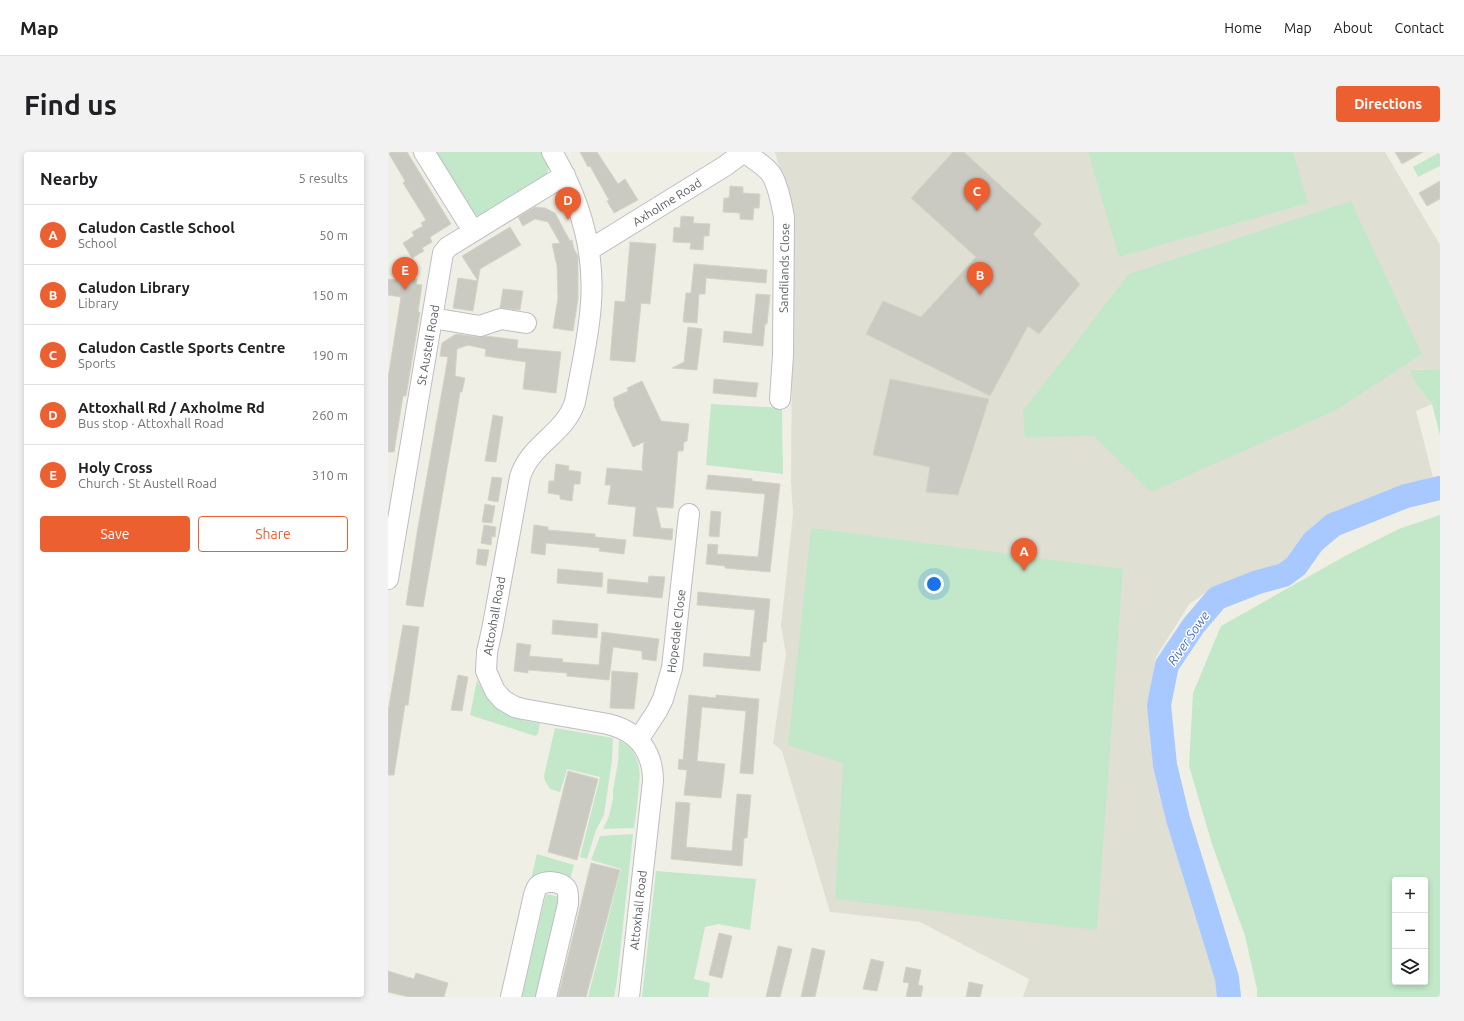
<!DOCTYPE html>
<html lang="en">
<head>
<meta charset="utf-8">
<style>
	body { margin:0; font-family:Ubuntu,sans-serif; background:#f2f2f2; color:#202124 }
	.controls { position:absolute; right:12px; bottom:12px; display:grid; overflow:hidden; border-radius:4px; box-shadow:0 2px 6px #0003 }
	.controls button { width:36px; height:36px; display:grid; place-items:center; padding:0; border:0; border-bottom:1px solid #e0e0e0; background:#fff; color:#202124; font:20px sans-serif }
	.you { position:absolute; left:546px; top:432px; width:14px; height:14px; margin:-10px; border:3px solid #fff; border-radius:50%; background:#1a73e8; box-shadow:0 0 0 6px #1a73e833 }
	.badge { display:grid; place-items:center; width:26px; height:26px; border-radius:50%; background:#ec5f30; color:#fff; font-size:13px; font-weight:700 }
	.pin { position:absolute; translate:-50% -33px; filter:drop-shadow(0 1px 2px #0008) }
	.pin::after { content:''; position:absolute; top:21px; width:14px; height:12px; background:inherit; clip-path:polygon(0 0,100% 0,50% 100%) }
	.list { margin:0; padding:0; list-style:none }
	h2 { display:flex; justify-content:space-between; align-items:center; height:52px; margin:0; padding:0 16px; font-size:17px }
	h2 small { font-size:13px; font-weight:400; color:#757577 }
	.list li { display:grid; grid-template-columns:26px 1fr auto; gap:12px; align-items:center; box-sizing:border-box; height:60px; padding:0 16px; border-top:1px solid #e0e0e0 }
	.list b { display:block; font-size:15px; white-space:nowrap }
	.list p { margin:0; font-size:13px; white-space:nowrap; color:#757577 }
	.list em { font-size:13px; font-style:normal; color:#757577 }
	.actions { display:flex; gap:8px; padding:12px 16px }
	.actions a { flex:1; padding:9px 0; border:1px solid #ec5f30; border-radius:4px; text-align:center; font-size:14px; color:#ec5f30 }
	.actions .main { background:#ec5f30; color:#fff }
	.icon { flex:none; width:22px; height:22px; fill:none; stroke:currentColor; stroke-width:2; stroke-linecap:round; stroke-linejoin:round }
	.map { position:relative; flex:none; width:1052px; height:845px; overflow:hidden; border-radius:4px }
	header { display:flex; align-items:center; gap:24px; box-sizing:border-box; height:56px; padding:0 20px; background:#fff; border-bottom:1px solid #e0e0e0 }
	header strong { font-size:19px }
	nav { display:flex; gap:22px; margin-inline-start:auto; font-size:14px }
	.intro { display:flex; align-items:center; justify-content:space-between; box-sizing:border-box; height:96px; padding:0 24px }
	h1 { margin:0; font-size:28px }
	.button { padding:10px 18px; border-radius:4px; background:#ec5f30; color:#fff; font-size:14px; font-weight:700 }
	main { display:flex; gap:24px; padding:0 24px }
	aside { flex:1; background:#fff; border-radius:4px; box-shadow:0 2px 6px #0003 }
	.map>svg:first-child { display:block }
	.education { fill:#e0dfd4 }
	.green { fill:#c2e8c9; fill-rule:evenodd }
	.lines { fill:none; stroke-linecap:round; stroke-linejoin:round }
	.river { stroke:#a7c9ff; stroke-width:24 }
	.building { fill:#cbcac2; stroke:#d5d3c4 }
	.minor-casing { stroke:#bdbec4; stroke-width:22 }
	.minor { stroke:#fff; stroke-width:20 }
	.labels { text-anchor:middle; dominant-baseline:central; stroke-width:3; stroke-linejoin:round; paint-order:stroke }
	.street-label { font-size:12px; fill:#5d6066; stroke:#fff }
	.water-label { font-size:13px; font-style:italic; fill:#466ec6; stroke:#fff }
</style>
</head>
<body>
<header>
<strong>Map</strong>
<nav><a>Home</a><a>Map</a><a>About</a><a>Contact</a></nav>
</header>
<div class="intro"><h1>Find us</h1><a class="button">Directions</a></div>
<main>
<aside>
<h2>Nearby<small>5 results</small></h2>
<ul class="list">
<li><span class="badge">A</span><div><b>Caludon Castle School</b><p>School</p></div><em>50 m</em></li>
<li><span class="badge">B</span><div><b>Caludon Library</b><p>Library</p></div><em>150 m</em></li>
<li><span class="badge">C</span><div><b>Caludon Castle Sports Centre</b><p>Sports</p></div><em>190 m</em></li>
<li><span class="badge">D</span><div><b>Attoxhall Rd / Axholme Rd</b><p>Bus stop · Attoxhall Road</p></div><em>260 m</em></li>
<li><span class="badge">E</span><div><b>Holy Cross</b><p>Church · St Austell Road</p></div><em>310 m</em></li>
</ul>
<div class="actions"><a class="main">Save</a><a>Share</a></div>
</aside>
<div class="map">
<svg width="1052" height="845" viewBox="0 0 1052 845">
	<rect width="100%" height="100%" fill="#f0efe6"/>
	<path class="education" d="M 387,0 L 997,0 L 1052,93 L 1052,217 L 1023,218 L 1029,234 L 1044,252 L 1028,259 L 1045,325 L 1014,334 L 942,363 L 920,385 L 901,409 L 821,439 L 802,451 L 768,505 L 760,552 L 765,611 L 831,837 L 831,845 L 635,845 L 641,827 L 532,770 L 442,760 L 394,599 L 385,591 L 398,502 L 393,474 L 405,362 L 403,330 L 405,72 L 402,53 Z"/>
	<path class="green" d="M 44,0 L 153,0 C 159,10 163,13 158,24 L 94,65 L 88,64 L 82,60 Z
		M 700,0 L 905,0 L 920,51 L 731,105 Z
		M 1052,0 L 1052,14 L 1030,25 L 1025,15 Z
		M 963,49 L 1034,202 L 948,258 L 763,340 L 706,284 L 637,285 L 635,259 L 741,122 Z
		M 1052,217 L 1052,283 L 1044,252 L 1029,234 L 1022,218 Z
		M 323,252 L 394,256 L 395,322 L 318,313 Z
		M 1052,363 L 1052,845 L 869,845 L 869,837 L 857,784 L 824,692 L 801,614 L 805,541 L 833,474 L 957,404 L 1011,377 ZM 1007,728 L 1037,728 L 1037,830 L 1007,830 Z
		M 423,376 L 735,417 L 709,778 L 447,747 L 455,611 L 400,593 Z
		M 89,528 C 104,555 121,568 152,571 L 150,582 L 147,584 L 82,563 Z
		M 167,576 L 225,586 L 224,608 L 216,663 L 208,678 L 199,707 L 192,705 L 212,625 L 179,617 L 172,640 L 162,637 L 157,629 L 156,624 Z
		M 231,588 C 254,601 253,619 250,642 C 249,653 248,665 246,676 L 215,677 L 221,664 L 225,647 L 225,638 L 230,610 Z
		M 245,682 L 229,828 L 226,845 L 200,845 L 233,717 L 203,708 L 212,684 Z
		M 149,702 L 186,713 L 181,730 L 142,731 Z
		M 268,719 L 368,727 L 362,778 L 330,772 L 317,775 L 306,827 L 322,831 L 320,845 L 254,845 Z
		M 159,742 L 171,745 L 172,749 L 150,845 L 134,845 L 157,746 Z"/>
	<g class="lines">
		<path class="river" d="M 841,845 L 839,826 L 790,667 L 777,613 L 771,553 L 779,513 L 806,473 L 829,446 L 870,430 L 896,423 L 908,414 L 925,390 L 945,373 L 1018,344 L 1052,336"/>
	</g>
	<path class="building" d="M 0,0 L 19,0 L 63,72 L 42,85 L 44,90 L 34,96 L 36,99 L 24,106 L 15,91 L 26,84 L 24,80 L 35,74 L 33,71 L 38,68 L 15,31 L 17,29 Z
		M 192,0 L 209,0 L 230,32 L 237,27 L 250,48 L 226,61 L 219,49 L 221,48 L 202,14 L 200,15 Z
		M 565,0 L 576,0 L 654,72 L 645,82 L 692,132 L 651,182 L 640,174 L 602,244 L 478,182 L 495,149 L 533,165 L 588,105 L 523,46 Z
		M 1007,0 L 1035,0 L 1014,12 Z
		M 1052,29 L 1052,47 L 1039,54 L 1031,41 Z
		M 342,34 L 355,35 L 355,41 L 372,42 L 371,56 L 366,56 L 365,68 L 352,67 L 352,61 L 335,60 L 336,46 L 341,46 Z
		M 147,55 L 157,56 L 167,61 L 182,89 L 184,88 L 186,97 L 190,104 L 190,147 L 185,179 L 165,176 L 170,146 L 169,114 L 164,92 L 172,91 L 160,70 L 147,67 L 135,74 L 130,65 Z
		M 293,64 L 306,65 L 305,71 L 322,72 L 321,84 L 316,84 L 315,98 L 302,97 L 303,91 L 285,90 L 286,75 L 292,76 Z
		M 122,75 L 133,93 L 92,117 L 90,129 L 74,104 Z
		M 242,90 L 268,92 L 262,152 L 253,151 L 247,210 L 222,208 L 227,149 L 237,150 Z
		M 306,112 L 379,118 L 378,131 L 318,126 L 317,142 L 311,142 L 309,171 L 295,170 L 298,141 L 303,141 Z
		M 18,125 L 29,127 L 28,132 L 34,133 L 30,160 L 32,160 L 18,244 L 15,244 L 6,300 L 0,300 L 0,226 L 13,145 L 0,143 L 0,127 L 17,129 Z
		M 70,126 L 90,129 L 85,159 L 65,156 Z
		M 115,137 L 135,139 L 132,158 L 112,156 Z
		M 368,142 L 382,143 L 379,172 L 377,172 L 375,194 L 335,190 L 336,179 L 364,182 Z
		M 300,175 L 314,177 L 309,218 L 284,216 L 296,210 Z
		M 68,182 L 90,185 L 98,184 L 130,188 L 129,196 L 173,200 L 168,241 L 135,237 L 138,210 L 97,204 L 98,197 L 80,193 L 69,197 L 67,224 L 77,226 L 74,240 L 72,240 L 70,253 L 35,455 L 18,453 L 30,375 L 60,205 L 52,204 L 54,191 Z
		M 326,227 L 370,231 L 368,245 L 325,241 Z
		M 502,227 L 601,247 L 570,343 L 538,340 L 542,315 L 485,303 Z
		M 254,229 L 273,269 L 301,272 L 299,289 L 296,290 L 295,299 L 290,299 L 285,356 L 268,355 L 273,376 L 285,377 L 284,388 L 245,384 L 248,355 L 220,352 L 223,333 L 217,333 L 219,316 L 255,319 L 254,315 L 256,290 L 245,295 L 226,253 L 227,252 L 225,246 L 240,239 L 239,236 Z
		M 105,263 L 115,265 L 108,310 L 97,309 Z
		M 168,312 L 181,314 L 180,318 L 193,320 L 192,332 L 186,332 L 184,349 L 172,347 L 172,343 L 160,341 L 161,329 L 166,329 Z
		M 320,323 L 364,327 L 364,329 L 392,332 L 382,420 L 337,416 L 337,414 L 318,412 L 320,392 L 330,393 L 329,402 L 370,405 L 377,342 L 318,337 Z
		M 104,325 L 114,326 L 110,350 L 100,348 Z
		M 97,352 L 107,354 L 104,371 L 94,370 Z
		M 323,359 L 333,360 L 331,385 L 321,384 Z
		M 96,373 L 108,375 L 107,385 L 104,384 L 103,393 L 93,391 Z
		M 146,373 L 160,375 L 160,378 L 207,382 L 207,385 L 238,388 L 236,402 L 211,399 L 212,396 L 158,391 L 157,403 L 143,401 Z
		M 90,397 L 101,398 L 98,414 L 88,412 Z
		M 170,417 L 215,421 L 214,435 L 169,431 Z
		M 261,424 L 277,425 L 274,446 L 219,441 L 220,427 L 260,431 Z
		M 310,440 L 382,447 L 378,490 L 375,490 L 372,519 L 315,514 L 316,501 L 362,505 L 367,458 L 309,453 Z
		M 165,468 L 210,472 L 209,486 L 164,482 Z
		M 15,473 L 31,475 L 20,553 L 17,553 L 6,623 L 0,623 L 0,559 Z
		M 214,480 L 271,487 L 268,509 L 254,507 L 254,499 L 225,495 L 221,528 L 179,524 L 179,521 L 140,518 L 140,521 L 126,519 L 129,491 L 143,493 L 141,504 L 175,507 L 174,510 L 211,513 Z
		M 224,519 L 250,521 L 246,557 L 222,556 Z
		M 70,523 L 80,525 L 74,559 L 63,558 Z
		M 301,543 L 328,546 L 328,543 L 371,547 L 365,622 L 352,621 L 358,559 L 314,555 L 309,609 L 337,612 L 333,646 L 296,643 L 299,618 L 290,617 L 291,607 L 295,608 Z
		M 180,619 L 210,627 L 189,708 L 160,700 Z
		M 349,642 L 363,643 L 359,686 L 356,686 L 354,714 L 283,707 L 288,650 L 302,651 L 298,695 L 344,699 Z
		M 203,711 L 232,718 L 198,845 L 170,845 Z
		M 331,781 L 344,784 L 334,826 L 321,823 Z
		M 390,794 L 404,797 L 400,814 L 392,845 L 378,845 Z
		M 424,796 L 437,799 L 429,836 L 427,845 L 413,845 Z
		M 483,807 L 496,810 L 489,839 L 475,837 Z
		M 518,815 L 533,818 L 530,833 L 535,834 L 533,845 L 518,845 L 521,831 L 515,830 Z
		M 0,819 L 26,827 L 28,821 L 60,831 L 56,845 L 21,845 L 0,840 Z
		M 581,830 L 595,833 L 592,845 L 578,845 Z"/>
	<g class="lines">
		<g class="minor-casing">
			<path id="minor" d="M 36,0 L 85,79
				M 164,0 C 191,46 207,97 203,151 C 201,184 193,217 187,250 C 177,282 142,292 132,325 L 104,478 L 99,500 L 98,519 L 107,539 L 115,548 L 127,555 L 135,557 L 220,572 C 249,579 265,599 265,629 L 241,845
				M 356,0 C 365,7 377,13 383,22 C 390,32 394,54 396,65 L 395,203 L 392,247
				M 201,98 L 337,14 L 356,0
				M 44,166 L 92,174 L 113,167 L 138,171
				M 0,427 L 55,101 L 60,95 L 177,23
				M 250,588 L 269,559 L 275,547 L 284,516 L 301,362
				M 123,845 L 146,743 C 147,740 148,736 150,734 C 157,728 172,729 178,736 C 181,740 180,747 180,752 L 158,845"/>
		</g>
		<use href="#minor" class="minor"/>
	</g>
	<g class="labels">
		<g class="street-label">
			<text transform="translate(279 50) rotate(-32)">Axholme Road</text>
			<text transform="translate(396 116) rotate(-89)">Sandilands Close</text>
			<text transform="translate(40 193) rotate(-80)">St Austell Road</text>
			<text transform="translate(106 464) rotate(-80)">Attoxhall Road</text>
			<text transform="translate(288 479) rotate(-83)">Hopedale Close</text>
			<text transform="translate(250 758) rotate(-84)">Attoxhall Road</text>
		</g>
		<g class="water-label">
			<text transform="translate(800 486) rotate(-55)">River Sowe</text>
		</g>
	</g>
</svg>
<div class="controls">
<button>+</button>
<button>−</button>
<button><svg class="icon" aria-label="layers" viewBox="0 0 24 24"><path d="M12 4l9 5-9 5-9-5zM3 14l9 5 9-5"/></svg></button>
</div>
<div class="you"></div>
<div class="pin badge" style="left:636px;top:419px">A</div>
<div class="pin badge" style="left:592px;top:143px">B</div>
<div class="pin badge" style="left:589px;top:59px">C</div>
<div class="pin badge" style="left:180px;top:68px">D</div>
<div class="pin badge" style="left:17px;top:138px">E</div>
</div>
</main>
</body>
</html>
